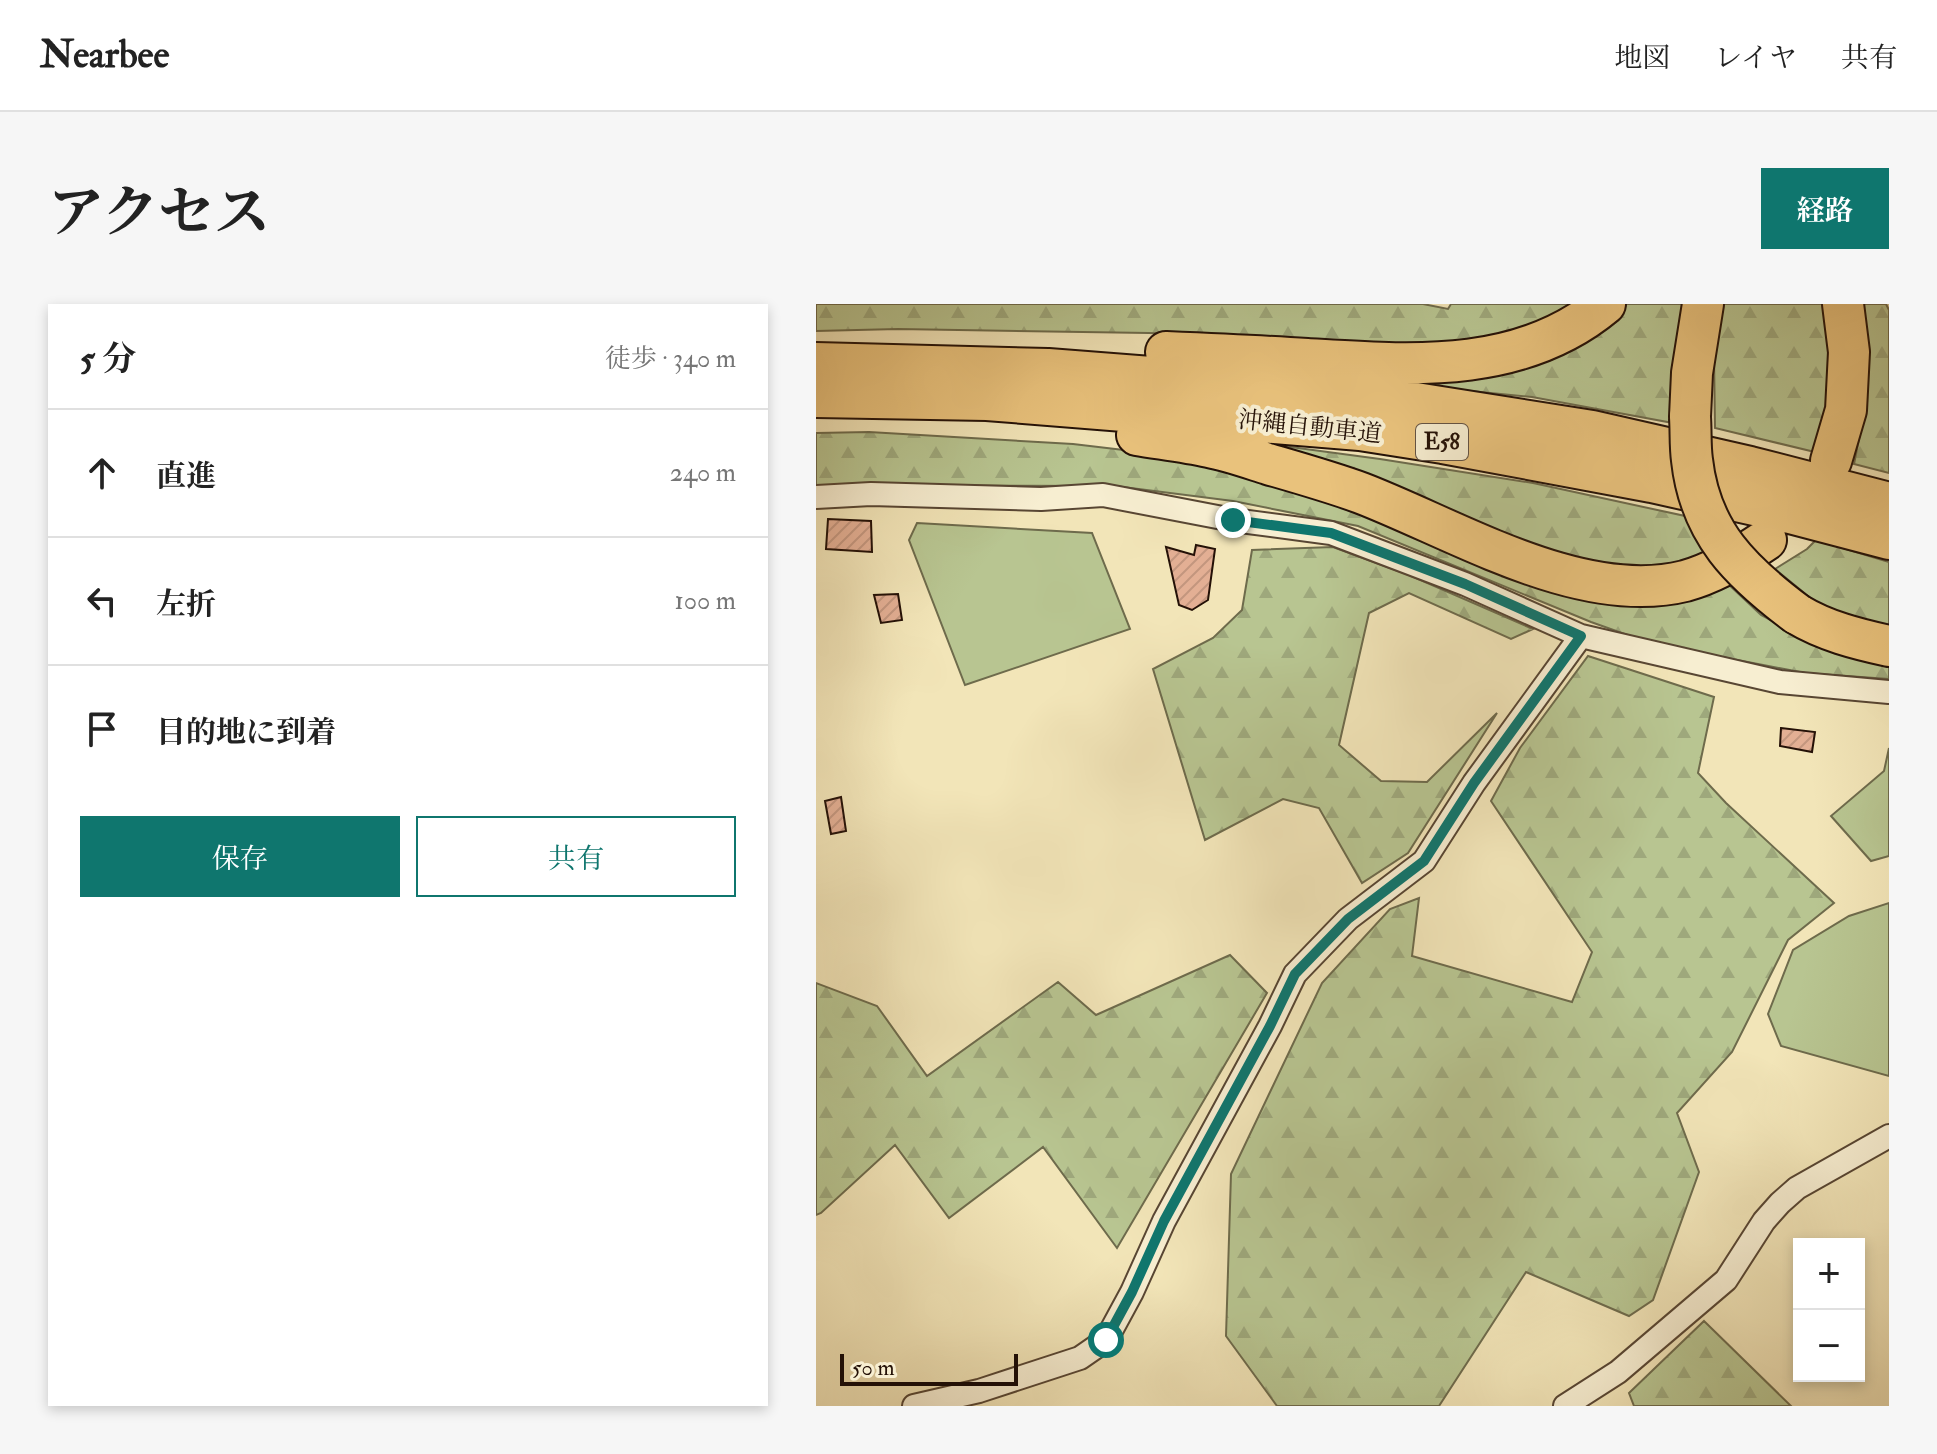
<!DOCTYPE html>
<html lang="ja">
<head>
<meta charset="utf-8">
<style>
	body { margin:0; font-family:"IM FELL Double Pica","Noto Serif JP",serif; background:#f6f6f6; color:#222 }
	.controls { position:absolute; right:24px; bottom:24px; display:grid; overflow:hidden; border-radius:0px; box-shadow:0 4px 12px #0003 }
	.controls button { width:72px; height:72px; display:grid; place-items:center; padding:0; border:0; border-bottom:2px solid #e0e0e0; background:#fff; color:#222; font:40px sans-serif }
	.scale { position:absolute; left:24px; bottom:20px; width:178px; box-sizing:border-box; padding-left:8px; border:4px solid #241107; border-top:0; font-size:22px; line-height:28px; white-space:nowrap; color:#241107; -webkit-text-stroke:6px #f7eed1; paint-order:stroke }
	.stop { position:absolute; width:24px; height:24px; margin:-18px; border:6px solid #0f766e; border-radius:50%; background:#fff }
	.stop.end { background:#0f766e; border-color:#fff; box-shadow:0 2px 8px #0008 }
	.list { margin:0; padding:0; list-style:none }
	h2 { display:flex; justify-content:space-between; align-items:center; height:104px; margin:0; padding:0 32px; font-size:34px }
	h2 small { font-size:26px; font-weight:400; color:#767676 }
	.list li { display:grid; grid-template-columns:52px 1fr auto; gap:24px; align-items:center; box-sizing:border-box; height:128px; padding:0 32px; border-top:2px solid #e0e0e0 }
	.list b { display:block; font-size:30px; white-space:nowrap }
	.list em { font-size:26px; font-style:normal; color:#767676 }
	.actions { display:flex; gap:16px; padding:24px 32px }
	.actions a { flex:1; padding:18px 0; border:2px solid #0f766e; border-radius:0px; text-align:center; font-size:28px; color:#0f766e }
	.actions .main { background:#0f766e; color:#fff }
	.icon { flex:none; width:44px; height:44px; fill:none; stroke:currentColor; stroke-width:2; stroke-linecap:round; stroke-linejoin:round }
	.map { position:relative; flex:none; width:1073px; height:1102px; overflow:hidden; border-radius:0px }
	header { display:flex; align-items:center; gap:48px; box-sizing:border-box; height:112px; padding:0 40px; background:#fff; border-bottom:2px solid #e0e0e0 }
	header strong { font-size:38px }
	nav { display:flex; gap:44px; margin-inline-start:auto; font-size:28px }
	.intro { display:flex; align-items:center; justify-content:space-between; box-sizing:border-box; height:192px; padding:0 48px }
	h1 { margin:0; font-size:56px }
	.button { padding:20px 36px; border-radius:0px; background:#0f766e; color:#fff; font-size:28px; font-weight:700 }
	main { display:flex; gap:48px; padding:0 48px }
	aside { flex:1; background:#fff; border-radius:0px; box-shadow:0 4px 12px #0003 }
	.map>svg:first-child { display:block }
	.green { fill:#b8c591; stroke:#6e6b4c; stroke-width:2 }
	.forest { fill:url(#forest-firs); stroke:#6e6b4c; stroke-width:2 }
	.building { fill:url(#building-hatch); stroke:#241107; stroke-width:2 }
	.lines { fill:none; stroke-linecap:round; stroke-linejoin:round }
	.street-casing { stroke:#584633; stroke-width:26 }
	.highway-casing { stroke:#241107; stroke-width:44 }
	.street { stroke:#f7eed1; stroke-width:22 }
	.highway { stroke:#e9c27c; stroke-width:40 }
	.highway-bridge-casing { stroke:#241107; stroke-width:44; stroke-linecap:butt }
	.highway-bridge { stroke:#e9c27c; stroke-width:40 }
	.route { stroke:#0f766e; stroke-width:10 }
	.labels { text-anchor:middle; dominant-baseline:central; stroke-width:8; stroke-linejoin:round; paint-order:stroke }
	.shield { fill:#f7eed1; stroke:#635344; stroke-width:2 }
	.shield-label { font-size:22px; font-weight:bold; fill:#241107 }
	.street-label { font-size:24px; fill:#241107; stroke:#f7eed1 }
</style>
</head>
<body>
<header>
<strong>Nearbee</strong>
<nav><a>地図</a><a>レイヤ</a><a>共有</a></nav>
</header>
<div class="intro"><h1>アクセス</h1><a class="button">経路</a></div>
<main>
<aside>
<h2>5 分<small>徒歩 · 340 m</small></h2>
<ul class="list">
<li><svg class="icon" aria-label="ahead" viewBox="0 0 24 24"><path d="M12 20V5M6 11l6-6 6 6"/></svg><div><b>直進</b></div><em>240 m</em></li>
<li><svg class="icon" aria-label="left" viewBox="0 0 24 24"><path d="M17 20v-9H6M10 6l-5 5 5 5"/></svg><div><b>左折</b></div><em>100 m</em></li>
<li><svg class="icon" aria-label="arrive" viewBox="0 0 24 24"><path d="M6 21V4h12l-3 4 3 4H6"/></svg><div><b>目的地に到着</b></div></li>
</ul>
<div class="actions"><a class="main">保存</a><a>共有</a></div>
</aside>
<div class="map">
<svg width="1073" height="1102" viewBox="0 0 1073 1102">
	<defs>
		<pattern id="forest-firs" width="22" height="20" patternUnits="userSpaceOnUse" patternTransform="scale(2)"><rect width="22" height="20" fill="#b8c591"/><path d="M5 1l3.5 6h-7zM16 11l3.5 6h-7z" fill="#9ea87c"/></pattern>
		<pattern id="building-hatch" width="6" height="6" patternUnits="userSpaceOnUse" patternTransform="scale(2)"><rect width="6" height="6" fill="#e3af94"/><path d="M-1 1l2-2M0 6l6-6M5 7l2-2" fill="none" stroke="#c3967e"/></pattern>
	</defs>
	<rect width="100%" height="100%" fill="#f2e5b8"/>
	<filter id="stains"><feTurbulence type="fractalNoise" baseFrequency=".0025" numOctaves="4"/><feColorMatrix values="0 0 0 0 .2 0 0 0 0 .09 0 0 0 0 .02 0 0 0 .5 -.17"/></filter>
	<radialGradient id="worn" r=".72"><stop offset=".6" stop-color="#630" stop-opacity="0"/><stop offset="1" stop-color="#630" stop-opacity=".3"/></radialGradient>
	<path class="green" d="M 101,219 L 276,229 L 314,325 L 149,381 L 93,236 Z
		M 1073,444 L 1073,552 L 1055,557 L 1015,512 L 1068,467 Z
		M 1073,599 L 1073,772 L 965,742 L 952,710 L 977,646 L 1033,612 Z"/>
	<path class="forest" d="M 0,0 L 607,0 L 632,5 L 635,0 L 757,0 L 742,11 L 686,33 L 619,41 L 333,29 L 82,25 L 0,27 Z
		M 808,0 L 868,0 L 857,119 L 716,93 L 614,83 L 612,74 L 674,70 L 735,56 L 784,29 Z
		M 905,0 L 1010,0 L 1020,81 L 1003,149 L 899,124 L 898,53 Z
		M 1044,0 L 1070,0 L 1073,6 L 1073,169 L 1038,160 L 1049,105 Z
		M 53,128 L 257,140 L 350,151 L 410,164 L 624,235 L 910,278 L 945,311 L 990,335 L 1073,360 L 1073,375 L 989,369 L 834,339 L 775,318 L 542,222 L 417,197 L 299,182 L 0,181 L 0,129 Z
		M 423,136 L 564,155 L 717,179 L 869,212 L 893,255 L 853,265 L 794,262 L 729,247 Z
		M 1000,236 L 1073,258 L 1073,327 L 1008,305 L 959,265 L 991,245 Z
		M 517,243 L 593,271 L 717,325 L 695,335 L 593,289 L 553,309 L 523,441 L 565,477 L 611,478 L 681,409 L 592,549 L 546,579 L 503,504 L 467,495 L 389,536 L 337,365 L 397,334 L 426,306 L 436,246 Z
		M 772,352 L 898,393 L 882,469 L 910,499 L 1018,599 L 972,636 L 916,748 L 861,809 L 883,868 L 837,996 L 813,1012 L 710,968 L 623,1102 L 461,1102 L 410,1032 L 415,870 L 506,679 L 574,605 L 603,594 L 596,652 L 756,698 L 776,648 L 675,497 L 704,444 Z
		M 414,651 L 451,689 L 301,944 L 227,843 L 133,914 L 79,841 L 5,909 L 0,911 L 0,679 L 61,702 L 111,772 L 242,678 L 280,711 Z
		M 888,1017 L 975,1102 L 818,1102 L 813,1089 Z"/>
	<path class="building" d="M 12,215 L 55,217 L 56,248 L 10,245 Z
		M 380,241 L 399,245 L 392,296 L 376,306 L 363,301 L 350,243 L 378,251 Z
		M 82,290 L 86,316 L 65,319 L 58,291 Z
		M 965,424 L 999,428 L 996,448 L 964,442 Z
		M 25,493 L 30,527 L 15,530 L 9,497 Z"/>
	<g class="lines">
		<g class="street-casing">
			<path id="street" d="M 0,193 L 55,190 L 225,195 L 287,191 L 417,216 L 515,229 L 649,280 L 765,332 L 964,378 L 1073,388
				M 98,1102 L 163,1087 L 264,1054 L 290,1036 L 316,988 L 348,917 L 454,722 L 479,670 L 532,615 L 608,557 L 658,479 L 765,332
				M 749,1102 L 802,1068 L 910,976 L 948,917 L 964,899 L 981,884 L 1073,832"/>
		</g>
		<g class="highway-casing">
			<path id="highway" d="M 350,48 C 397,50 444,52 491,55 C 594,61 704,71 789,0
				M 0,59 L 232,65 L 373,76 L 574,95 L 776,127 L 934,163 L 1073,199
				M 0,93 L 171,96 L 544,126 L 627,139 L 836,178 L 974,209 L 1073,235
				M 874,113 L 876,69 L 887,0
				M 321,131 C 345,135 370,138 393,143 C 413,147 433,154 452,160 C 483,169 515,178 545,189 C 639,225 765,303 869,277 C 898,269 925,253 950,236
				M 1015,157 L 1030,106 L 1033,48 L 1027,0
				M 981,310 C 1009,327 1041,335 1073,342"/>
		</g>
		<use href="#street" class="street"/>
		<use href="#highway" class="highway"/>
		<g class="highway-bridge-casing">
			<path id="highway-bridge" d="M 874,113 C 875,127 874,142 876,156 C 884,229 925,268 981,310"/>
		</g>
		<use href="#highway-bridge" class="highway-bridge"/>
	</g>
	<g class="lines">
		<path class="route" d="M 290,1036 L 316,988 L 348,917 L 454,722 L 479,670 L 532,615 L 608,557 L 658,479 L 765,332 L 649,280 L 515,229 L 417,216"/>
	</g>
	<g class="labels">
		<rect class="shield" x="600" y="120" width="52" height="36" rx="6"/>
		<g class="shield-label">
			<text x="626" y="138">E58</text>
		</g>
		<g class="street-label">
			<text transform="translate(494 123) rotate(6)">沖縄自動車道</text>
		</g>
	</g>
	<rect width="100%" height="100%" filter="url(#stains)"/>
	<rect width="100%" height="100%" fill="url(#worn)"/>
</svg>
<div class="controls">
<button>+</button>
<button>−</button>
</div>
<div class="scale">50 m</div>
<div class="stop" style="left:290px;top:1036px"></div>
<div class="stop end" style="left:417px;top:216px"></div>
</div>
</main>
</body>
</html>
